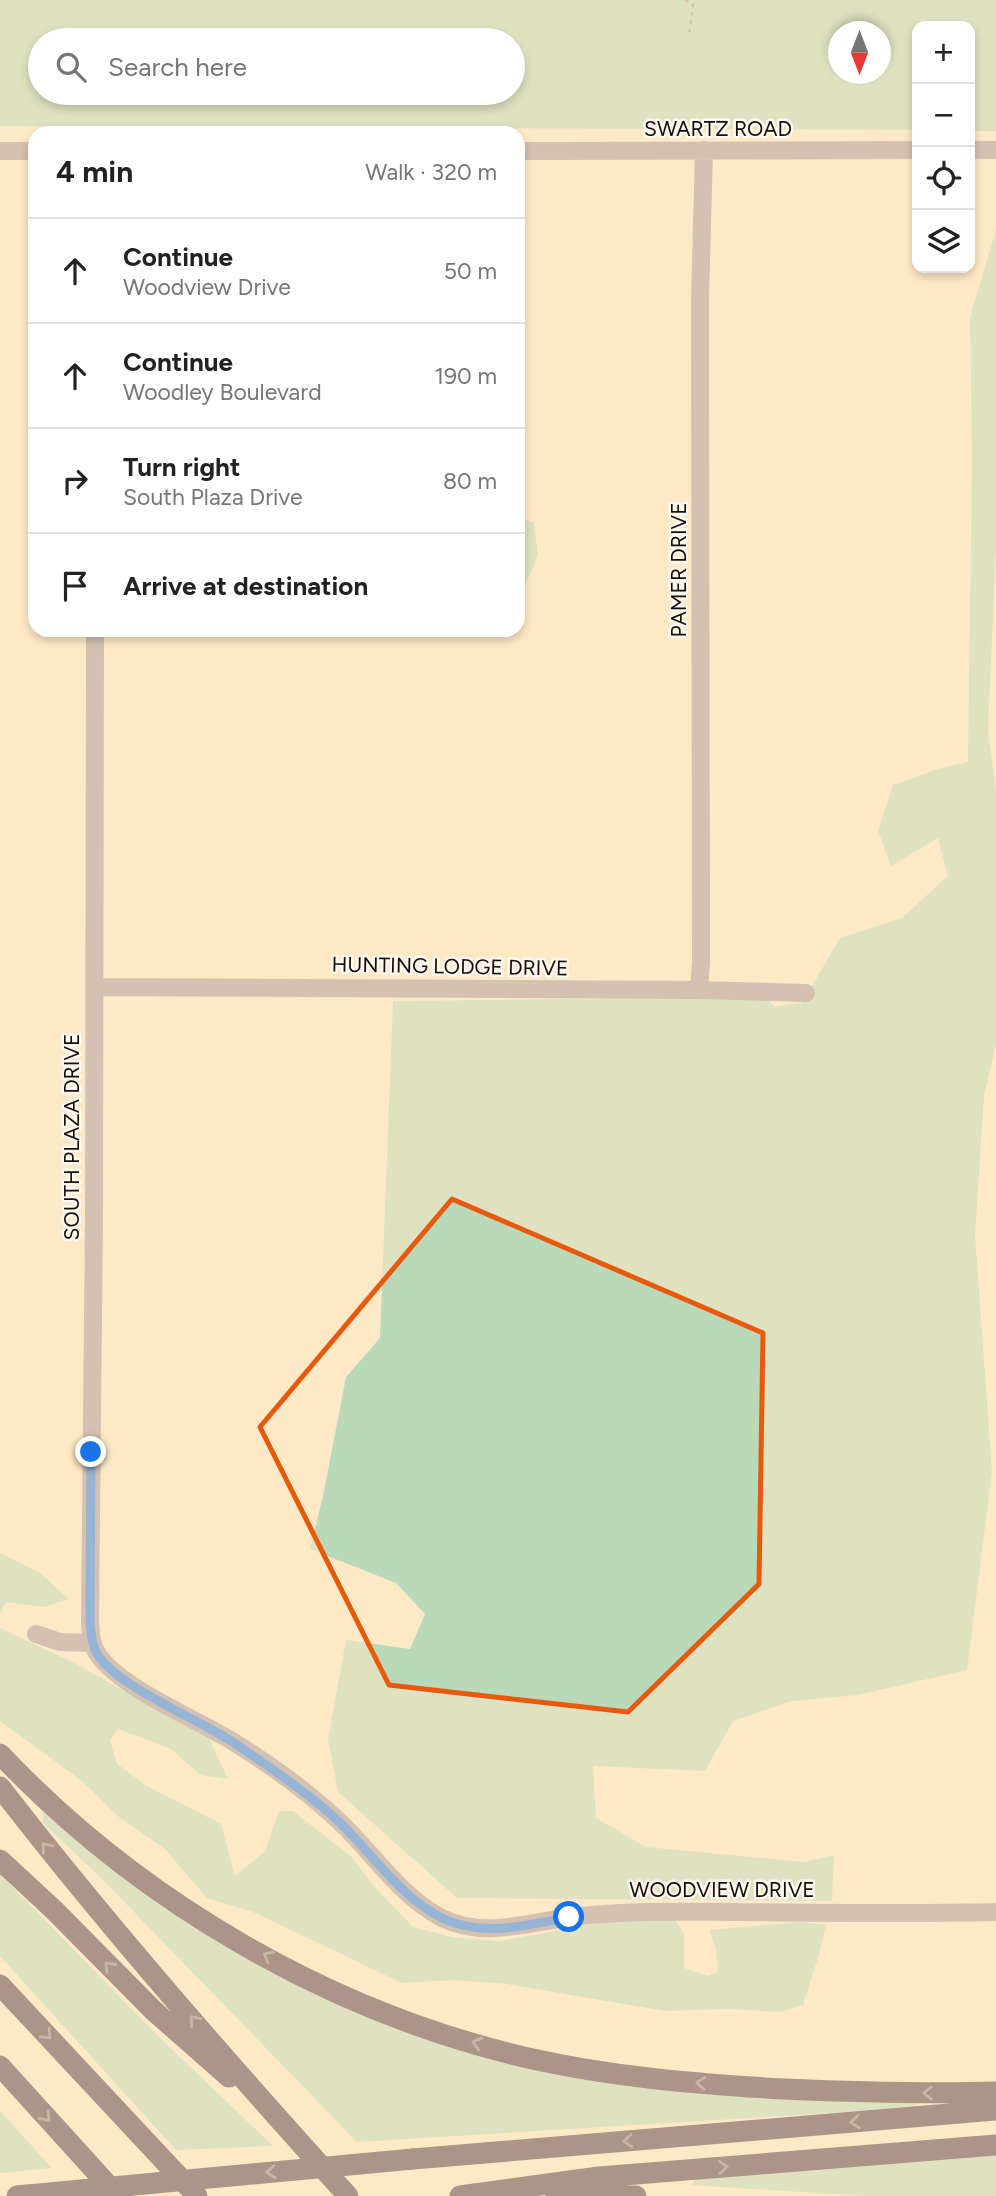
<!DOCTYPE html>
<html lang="en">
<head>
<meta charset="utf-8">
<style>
	body { margin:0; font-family:Figtree,sans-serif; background:#f6f6f6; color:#222 }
	.controls { position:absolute; right:21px; top:21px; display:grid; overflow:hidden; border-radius:14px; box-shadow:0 4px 10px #0003 }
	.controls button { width:63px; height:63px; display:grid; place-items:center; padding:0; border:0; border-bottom:2px solid #e0e0e0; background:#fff; color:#222; font:35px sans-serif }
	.compass { position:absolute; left:828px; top:21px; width:63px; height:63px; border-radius:50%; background:#fff; box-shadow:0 4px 10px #0003; rotate:180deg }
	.stop { position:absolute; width:21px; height:21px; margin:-16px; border:5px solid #1a73e8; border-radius:50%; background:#fff }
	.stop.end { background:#1a73e8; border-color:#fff; box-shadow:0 2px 7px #0008 }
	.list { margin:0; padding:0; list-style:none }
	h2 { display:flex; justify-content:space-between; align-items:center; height:91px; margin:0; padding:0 28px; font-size:30px }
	h2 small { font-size:23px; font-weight:400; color:#767676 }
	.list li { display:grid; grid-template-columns:46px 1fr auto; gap:21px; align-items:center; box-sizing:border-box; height:105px; padding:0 28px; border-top:2px solid #e0e0e0 }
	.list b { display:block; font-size:26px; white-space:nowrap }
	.list p { margin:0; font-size:23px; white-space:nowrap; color:#767676 }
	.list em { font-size:23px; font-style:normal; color:#767676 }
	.icon { flex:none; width:38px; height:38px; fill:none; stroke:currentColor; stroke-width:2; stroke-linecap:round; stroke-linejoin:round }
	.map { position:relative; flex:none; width:996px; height:2196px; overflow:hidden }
	.search { position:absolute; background:#fff; box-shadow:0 4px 10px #0003; left:28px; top:28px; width:497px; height:77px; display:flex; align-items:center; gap:18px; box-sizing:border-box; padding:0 24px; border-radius:38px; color:#767676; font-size:26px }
	.panel { position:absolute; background:#fff; box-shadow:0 4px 10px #0003; left:28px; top:126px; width:497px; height:511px; border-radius:21px }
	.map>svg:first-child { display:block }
	.green { fill:#bad9b9; fill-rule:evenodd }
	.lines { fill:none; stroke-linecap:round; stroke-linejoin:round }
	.path { stroke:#a7977e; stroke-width:2.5; stroke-dasharray:3.5 5; stroke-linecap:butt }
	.minor { stroke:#a29198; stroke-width:18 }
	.highway { stroke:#4d2e3c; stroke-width:21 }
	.highway-bridge { stroke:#4d2e3c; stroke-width:21 }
	.oneway { stroke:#8a757b }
	.route { stroke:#1a73e8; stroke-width:9 }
	.marked { fill:none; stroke:#e8590c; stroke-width:5; stroke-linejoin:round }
	.labels { text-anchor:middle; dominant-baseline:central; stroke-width:5; stroke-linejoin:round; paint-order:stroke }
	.street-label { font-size:21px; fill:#150e04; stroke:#fcf8f1 }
</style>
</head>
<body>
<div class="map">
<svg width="996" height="2196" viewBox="0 0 996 2196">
	<rect width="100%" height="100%" fill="#fee9c7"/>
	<path class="green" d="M 0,0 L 996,0 L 996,131 L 970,131 L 970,26 L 917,26 L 917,130 L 0,126 ZM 838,32 L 880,32 L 880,74 L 838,74 ZM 40,40 L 513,40 L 513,93 L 40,93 Z
		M 996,230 L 996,548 L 988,730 L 996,790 L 996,1044 L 984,1097 L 975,1235 L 992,1472 L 967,1670 L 858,1695 L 791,1701 L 733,1721 L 705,1771 L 593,1766 L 596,1818 L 646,1847 L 804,1862 L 834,1855 L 832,1901 L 457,1898 L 338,1792 L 328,1739 L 346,1640 L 410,1649 L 425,1614 L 396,1583 L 310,1549 L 323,1496 L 346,1377 L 380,1338 L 393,1001 L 766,997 L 774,1007 L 802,1003 L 840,938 L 902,918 L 948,876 L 938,838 L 891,866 L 878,831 L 893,785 L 938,769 L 968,762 L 972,460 L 970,317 Z
		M 518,517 L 534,523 L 538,555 L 518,602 Z
		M 0,1553 L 40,1573 L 69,1599 L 44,1607 L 6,1602 L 0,1613 Z
		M 0,1628 L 76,1664 L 209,1738 L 228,1779 L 200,1775 L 171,1749 L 118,1729 L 110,1740 L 117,1764 L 147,1786 L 221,1824 L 235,1876 L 265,1851 L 279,1811 L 293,1811 L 352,1857 L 371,1883 L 413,1927 L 452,1937 L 500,1941 L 615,1920 L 675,1920 L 684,1934 L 684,1968 L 708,1976 L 718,1972 L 716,1948 L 709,1930 L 801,1922 L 826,1925 L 819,1955 L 803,2005 L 780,2012 L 730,2009 L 665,2011 L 507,1984 L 454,1980 L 402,1983 L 253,1912 L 207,1898 L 165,1849 L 120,1818 L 82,1781 L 0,1721 Z
		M 42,1805 L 194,1921 L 482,2053 L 916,2100 L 915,2108 L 357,2142 L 103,1880 L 43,1823 Z
		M 0,1874 L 157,2035 L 273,2146 L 176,2150 L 0,1956 Z
		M 0,2111 L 52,2168 L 0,2173 Z
		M 996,2154 L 996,2196 L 862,2196 L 692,2185 L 697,2176 Z"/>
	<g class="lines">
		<path class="path" d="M 685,0 L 693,4 L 689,35"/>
		<path class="minor" d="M 970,150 L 996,150
			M 0,151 L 35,151
			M 518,151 L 917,150
			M 95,630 L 94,1216 L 90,1621 C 91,1633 91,1646 99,1656 C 123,1689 196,1719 232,1741 C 272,1766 313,1795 346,1828 C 377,1859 402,1897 442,1918 C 484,1939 529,1922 572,1917 C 627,1910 681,1912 736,1912 C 823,1913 910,1914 996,1912
			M 94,987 L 699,990 L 806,993
			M 699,990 L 701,961 L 700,300 L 704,150
			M 36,1634 L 60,1642 L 92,1643"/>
		<path class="highway" d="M 0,1754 C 140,1902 330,2012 528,2058 C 612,2077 697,2084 783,2089 C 854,2092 925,2094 996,2092
			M 0,1787 C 109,1928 229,2064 348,2196
			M 0,1860 L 54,1910 L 154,2011 L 229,2077
			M 0,1985 L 197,2196
			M 0,2066 L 118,2196
			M 413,2159 L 996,2110
			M 556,2195 L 636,2196
			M 460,2196 L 599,2177 L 996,2145"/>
		<path class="highway-bridge" d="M 17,2196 L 413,2159"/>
	</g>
	<defs><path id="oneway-chevron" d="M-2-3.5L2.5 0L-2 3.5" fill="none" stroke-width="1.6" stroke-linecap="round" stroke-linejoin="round" transform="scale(1.75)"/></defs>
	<g class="oneway">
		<use href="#oneway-chevron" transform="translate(46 1847) rotate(-128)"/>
		<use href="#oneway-chevron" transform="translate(268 1956) rotate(-152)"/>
		<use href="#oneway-chevron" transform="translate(109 1966) rotate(-134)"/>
		<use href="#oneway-chevron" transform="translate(194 2020) rotate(-131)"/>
		<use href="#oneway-chevron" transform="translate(47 2035) rotate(47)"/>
		<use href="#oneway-chevron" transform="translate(477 2043) rotate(-164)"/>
		<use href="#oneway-chevron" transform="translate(701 2083) rotate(-176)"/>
		<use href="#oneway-chevron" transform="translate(928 2093) rotate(180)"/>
		<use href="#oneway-chevron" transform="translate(46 2117) rotate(48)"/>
		<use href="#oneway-chevron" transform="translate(855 2122) rotate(175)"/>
		<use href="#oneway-chevron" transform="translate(628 2141) rotate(175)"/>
		<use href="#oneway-chevron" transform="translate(723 2167) rotate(-5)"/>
		<use href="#oneway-chevron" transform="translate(271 2172) rotate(175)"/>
	</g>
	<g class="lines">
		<path class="route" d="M 91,1452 L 90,1621 C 91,1632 91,1642 96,1652 C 115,1687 202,1720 237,1745 C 272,1769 308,1793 339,1822 C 373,1854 400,1898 444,1919 C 484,1937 529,1925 569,1917"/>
	</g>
	<path d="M0 0H996V2196H0ZM 452,1199 L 763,1333 L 759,1584 L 628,1712 L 389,1685 L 260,1427 Z" fill="#fee9c7" fill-opacity=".55" fill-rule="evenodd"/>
	<path class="marked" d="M 452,1199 L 763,1333 L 759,1584 L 628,1712 L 389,1685 L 260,1427 Z"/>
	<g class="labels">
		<g class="street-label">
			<text x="718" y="128">SWARTZ ROAD</text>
			<text transform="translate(678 570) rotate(-90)">PAMER DRIVE</text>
			<text transform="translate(450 966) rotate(1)">HUNTING LODGE DRIVE</text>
			<text transform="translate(71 1137) rotate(-90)">SOUTH PLAZA DRIVE</text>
			<text x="722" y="1889">WOODVIEW DRIVE</text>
		</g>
	</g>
</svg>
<div class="controls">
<button>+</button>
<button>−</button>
<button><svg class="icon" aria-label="locate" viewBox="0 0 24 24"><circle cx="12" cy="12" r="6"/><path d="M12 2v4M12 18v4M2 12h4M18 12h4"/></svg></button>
<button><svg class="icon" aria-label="layers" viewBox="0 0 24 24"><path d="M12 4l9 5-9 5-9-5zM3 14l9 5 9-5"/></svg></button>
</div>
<svg class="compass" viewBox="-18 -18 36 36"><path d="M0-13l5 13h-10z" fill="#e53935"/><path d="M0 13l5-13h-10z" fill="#767676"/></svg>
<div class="stop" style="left:569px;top:1917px"></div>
<div class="stop end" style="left:91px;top:1452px"></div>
<div class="search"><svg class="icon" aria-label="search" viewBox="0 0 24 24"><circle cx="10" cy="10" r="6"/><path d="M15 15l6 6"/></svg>Search here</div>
<section class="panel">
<h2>4 min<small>Walk · 320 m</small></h2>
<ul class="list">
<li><svg class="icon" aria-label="ahead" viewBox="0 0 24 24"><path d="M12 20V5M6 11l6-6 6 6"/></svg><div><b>Continue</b><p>Woodview Drive</p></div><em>50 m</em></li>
<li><svg class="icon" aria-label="ahead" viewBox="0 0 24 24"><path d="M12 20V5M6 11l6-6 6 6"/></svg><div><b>Continue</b><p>Woodley Boulevard</p></div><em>190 m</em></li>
<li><svg class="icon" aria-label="right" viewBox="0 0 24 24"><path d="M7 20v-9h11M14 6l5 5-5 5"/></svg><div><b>Turn right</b><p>South Plaza Drive</p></div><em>80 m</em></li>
<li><svg class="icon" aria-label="arrive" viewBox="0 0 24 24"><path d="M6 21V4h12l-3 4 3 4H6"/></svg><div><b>Arrive at destination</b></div></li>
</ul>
</section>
</div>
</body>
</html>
